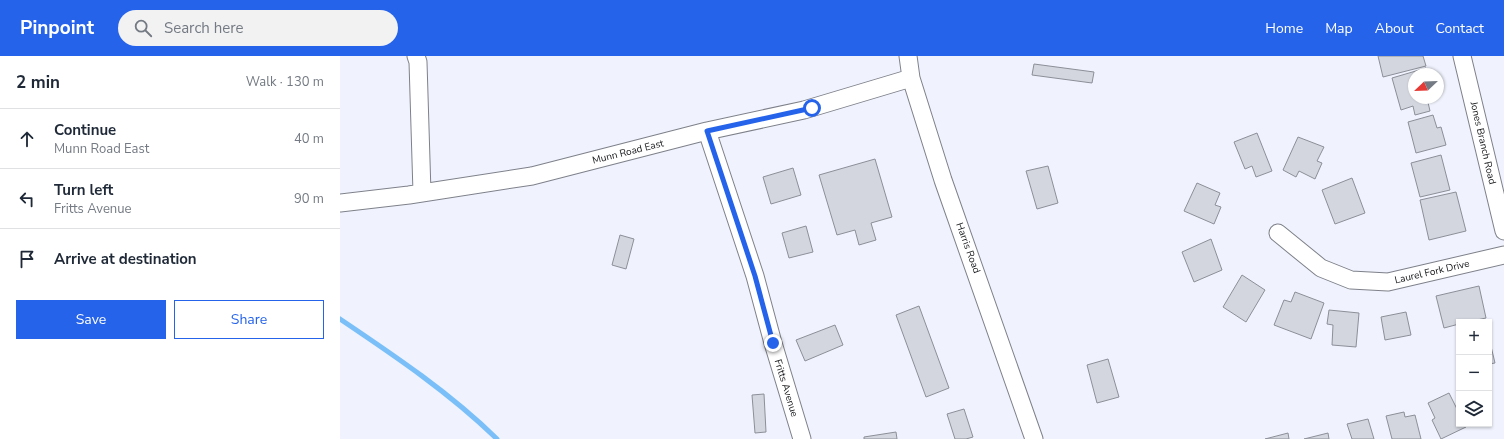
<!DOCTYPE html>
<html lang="en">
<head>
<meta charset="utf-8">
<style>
	body { margin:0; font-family:"Nunito Sans",sans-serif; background:#f2f2f3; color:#1f2937 }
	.controls { position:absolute; right:12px; bottom:12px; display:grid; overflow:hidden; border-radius:0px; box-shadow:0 1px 3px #0004 }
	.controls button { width:36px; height:36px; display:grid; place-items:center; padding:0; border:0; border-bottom:1px solid #e0e1e3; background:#fff; color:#1f2937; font:20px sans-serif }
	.compass { position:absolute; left:1068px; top:12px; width:36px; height:36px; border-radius:50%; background:#fff; box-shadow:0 1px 3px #0004; rotate:247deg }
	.stop { position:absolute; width:12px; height:12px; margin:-9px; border:3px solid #2563eb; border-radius:50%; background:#fff }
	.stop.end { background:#2563eb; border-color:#fff; box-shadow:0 1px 4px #0008 }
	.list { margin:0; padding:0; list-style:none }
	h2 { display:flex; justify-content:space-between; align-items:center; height:52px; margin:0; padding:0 16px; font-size:17px }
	h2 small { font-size:13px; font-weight:400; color:#747a83 }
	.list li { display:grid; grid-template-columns:26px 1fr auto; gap:12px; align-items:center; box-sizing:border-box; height:60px; padding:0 16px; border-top:1px solid #e0e1e3 }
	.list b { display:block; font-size:15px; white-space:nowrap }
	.list p { margin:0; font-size:13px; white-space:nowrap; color:#747a83 }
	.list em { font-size:13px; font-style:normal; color:#747a83 }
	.actions { display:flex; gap:8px; padding:12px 16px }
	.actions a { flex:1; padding:9px 0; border:1px solid #2563eb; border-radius:0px; text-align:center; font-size:14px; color:#2563eb }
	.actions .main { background:#2563eb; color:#fff }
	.icon { flex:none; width:22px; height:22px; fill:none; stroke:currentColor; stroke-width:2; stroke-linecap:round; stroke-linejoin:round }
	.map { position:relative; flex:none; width:1164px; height:383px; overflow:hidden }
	header { display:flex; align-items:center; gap:24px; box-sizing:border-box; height:56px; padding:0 20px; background:#2563eb; color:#fff }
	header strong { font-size:19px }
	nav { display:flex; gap:22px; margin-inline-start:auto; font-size:14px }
	.search { width:280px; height:36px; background:#f2f2f3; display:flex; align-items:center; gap:10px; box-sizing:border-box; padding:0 14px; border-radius:22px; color:#747a83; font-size:15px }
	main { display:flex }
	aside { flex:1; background:#fff }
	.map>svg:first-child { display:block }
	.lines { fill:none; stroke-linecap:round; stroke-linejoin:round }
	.stream { stroke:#7bbff9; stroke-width:5 }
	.building { fill:#d3d6df; stroke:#8c8f98 }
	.minor-casing { stroke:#7e818a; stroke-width:19 }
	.minor { stroke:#fff; stroke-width:17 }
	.route { stroke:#2563eb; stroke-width:5 }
	.labels { text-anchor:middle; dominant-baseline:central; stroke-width:3; stroke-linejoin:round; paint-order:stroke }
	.street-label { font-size:10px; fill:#16171a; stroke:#fff }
</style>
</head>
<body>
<header>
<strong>Pinpoint</strong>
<div class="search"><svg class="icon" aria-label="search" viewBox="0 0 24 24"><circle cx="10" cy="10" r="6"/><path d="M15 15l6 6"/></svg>Search here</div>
<nav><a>Home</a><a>Map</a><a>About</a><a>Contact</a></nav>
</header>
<main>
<aside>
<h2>2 min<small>Walk · 130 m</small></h2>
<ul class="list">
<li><svg class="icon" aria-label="ahead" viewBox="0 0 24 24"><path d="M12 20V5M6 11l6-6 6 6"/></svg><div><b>Continue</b><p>Munn Road East</p></div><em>40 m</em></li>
<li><svg class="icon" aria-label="left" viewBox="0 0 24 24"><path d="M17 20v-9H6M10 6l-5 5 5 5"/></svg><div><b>Turn left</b><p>Fritts Avenue</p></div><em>90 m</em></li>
<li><svg class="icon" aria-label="arrive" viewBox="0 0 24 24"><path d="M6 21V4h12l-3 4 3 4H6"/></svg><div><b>Arrive at destination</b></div></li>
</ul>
<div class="actions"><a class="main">Save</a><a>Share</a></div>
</aside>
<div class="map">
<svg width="1164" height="383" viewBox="0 0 1164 383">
	<rect width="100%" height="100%" fill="#f0f3fd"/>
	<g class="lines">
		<path class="stream" d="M 0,263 C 55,300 110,337 157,383"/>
	</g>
	<path class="building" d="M 1038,0 L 1083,0 L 1086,10 L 1043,21 Z
		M 694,8 L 754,16 L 752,27 L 692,19 Z
		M 1086,12 L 1088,18 L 1074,18 L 1074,42 L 1087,42 L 1090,55 L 1075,59 L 1073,50 L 1061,54 L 1052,22 Z
		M 1093,59 L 1097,72 L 1101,71 L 1106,89 L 1076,97 L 1068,66 Z
		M 917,77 L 932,115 L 916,121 L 912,110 L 905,113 L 894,86 Z
		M 958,81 L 984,91 L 977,105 L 982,107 L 975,123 L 959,115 L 956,121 L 943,114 Z
		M 1101,99 L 1110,134 L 1080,141 L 1071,107 Z
		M 535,103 L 552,161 L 531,167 L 536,184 L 519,189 L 515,174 L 497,179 L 479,119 Z
		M 708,110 L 718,147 L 697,153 L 686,115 Z
		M 453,112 L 461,139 L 431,148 L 423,121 Z
		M 1012,122 L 1025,157 L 995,168 L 982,134 Z
		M 857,127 L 880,137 L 875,149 L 881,151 L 874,168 L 844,155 Z
		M 1116,136 L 1126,175 L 1089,184 L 1080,144 Z
		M 466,170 L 473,196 L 449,202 L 442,177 Z
		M 280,179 L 294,183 L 286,213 L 272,209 Z
		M 871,183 L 882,214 L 854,226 L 842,196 Z
		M 902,219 L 925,234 L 906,266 L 883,251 Z
		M 1139,230 L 1146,262 L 1128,266 L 1119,266 L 1119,268 L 1104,272 L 1096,240 Z
		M 955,236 L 984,247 L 971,283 L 934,269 L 944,244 L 951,246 Z
		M 579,250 L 609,332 L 586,341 L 556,259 Z
		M 989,254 L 1019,257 L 1016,291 L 992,289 L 993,269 L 987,268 Z
		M 1066,256 L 1071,279 L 1045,284 L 1041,261 Z
		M 495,269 L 503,289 L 465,305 L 456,284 Z
		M 1149,282 L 1155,307 L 1149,308 Z
		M 768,303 L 779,341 L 757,347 L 747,309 Z
		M 1109,337 L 1119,357 L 1119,368 L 1124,368 L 1126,371 L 1101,383 L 1092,364 L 1095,362 L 1088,347 Z
		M 424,338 L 426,376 L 415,377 L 412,339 Z
		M 624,353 L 633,381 L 626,383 L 615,383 L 607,358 Z
		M 1064,356 L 1065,361 L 1075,359 L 1081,383 L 1052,383 L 1046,360 Z
		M 1028,363 L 1034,383 L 1012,383 L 1007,368 Z
		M 556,376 L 557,383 L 524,383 L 524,381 Z
		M 948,377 L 949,383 L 925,383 Z
		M 988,377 L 989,383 L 964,383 Z"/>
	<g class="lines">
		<g class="minor-casing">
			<path id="minor" d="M 76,0 L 78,6 L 82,137
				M 568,0 L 571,22 L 603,124 L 694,383
				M 1122,0 L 1164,175
				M 367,75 L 415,220 L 433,287 L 462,383
				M 0,147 L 69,139 L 192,120 L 367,75 L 464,54 L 571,22
				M 938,177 L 981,212 L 1011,224 L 1048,226 L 1164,199"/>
		</g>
		<use href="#minor" class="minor"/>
	</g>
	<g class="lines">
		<path class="route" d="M 433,287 L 415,220 L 367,75 L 472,52"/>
	</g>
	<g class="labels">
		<g class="street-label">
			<text transform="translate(1143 87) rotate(77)">Jones Branch Road</text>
			<text transform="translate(288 96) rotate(-14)">Munn Road East</text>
			<text transform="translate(628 192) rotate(70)">Harris Road</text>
			<text transform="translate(1092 216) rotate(-13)">Laurel Fork Drive</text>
			<text transform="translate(446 332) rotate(73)">Fritts Avenue</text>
		</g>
	</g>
</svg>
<div class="controls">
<button>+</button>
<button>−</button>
<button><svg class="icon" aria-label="layers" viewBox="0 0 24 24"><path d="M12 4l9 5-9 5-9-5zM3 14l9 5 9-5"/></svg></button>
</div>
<svg class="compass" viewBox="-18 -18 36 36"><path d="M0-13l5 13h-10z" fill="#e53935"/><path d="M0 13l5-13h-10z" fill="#747a83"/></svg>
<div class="stop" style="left:472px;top:52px"></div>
<div class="stop end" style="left:433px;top:287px"></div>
</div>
</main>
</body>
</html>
